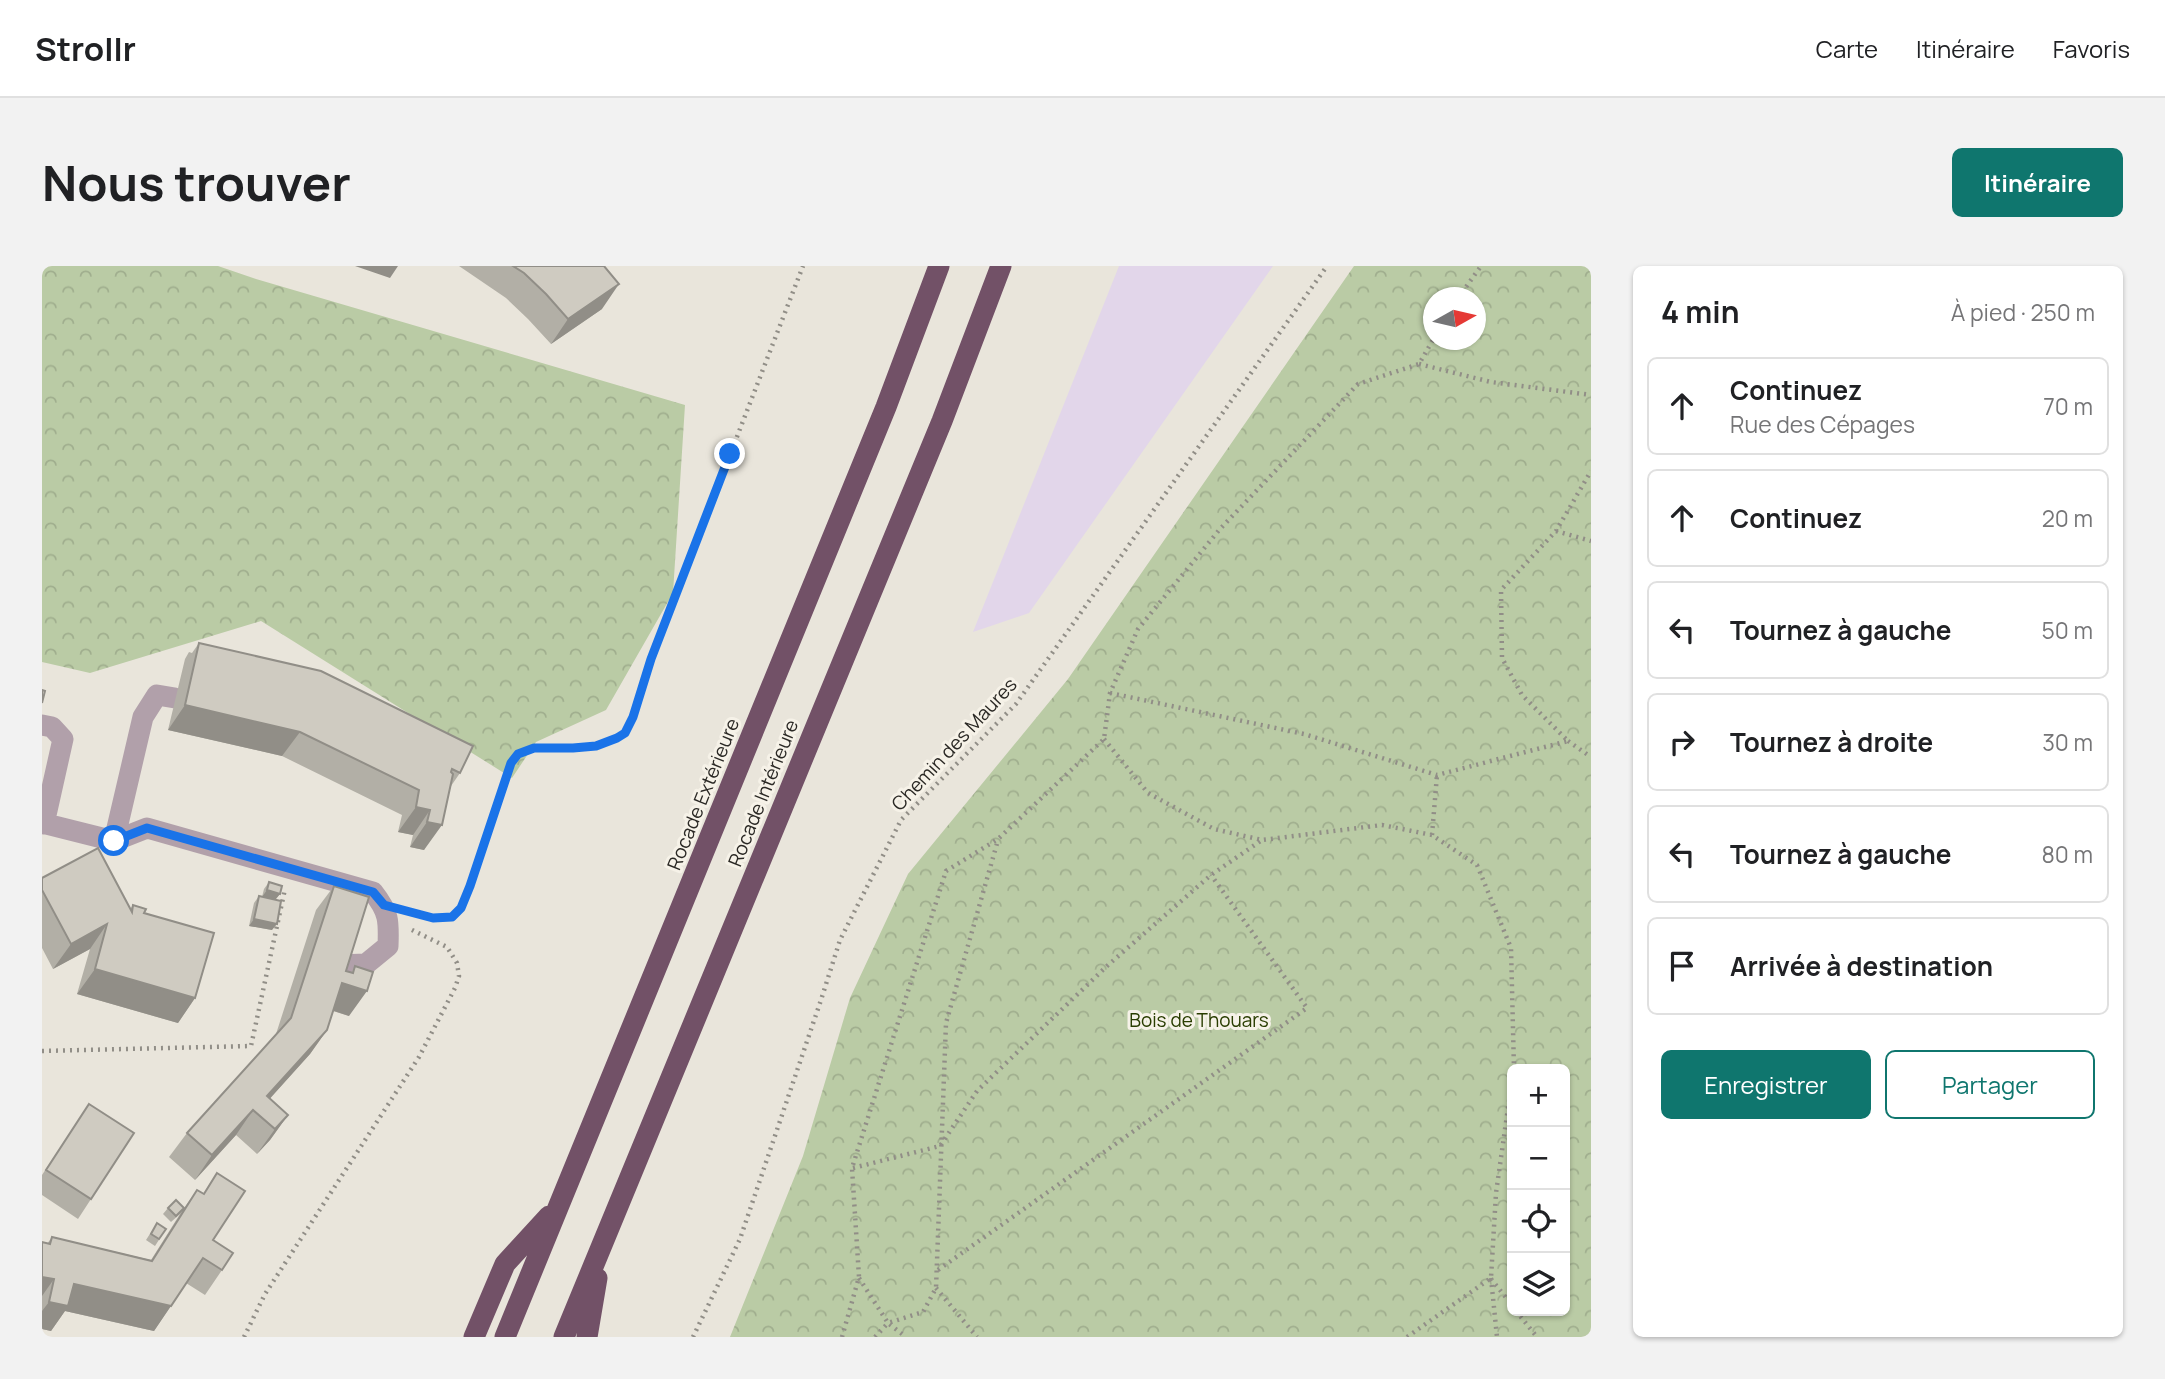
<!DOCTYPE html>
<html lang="fr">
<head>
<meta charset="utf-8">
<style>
	body { margin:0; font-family:Manrope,sans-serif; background:#f2f2f2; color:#202124 }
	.controls { position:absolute; right:21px; bottom:21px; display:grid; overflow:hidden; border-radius:10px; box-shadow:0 2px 5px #0004 }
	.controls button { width:63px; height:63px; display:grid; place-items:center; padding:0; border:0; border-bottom:2px solid #e0e0e0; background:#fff; color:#202124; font:35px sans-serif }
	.compass { position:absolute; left:1381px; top:21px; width:63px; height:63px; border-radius:50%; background:#fff; box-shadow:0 2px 5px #0004; rotate:82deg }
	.stop { position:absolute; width:21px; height:21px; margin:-16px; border:5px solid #1a73e8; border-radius:50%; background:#fff }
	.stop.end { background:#1a73e8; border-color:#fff; box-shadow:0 2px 7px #0008 }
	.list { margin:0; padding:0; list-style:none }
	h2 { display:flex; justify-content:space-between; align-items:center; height:91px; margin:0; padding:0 28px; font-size:30px }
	h2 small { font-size:23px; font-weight:400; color:#757577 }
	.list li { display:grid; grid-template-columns:46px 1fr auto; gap:21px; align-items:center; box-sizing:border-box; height:98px; margin:0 14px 14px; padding:0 14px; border:2px solid #e0e0e0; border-radius:10px }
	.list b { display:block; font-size:26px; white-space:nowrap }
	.list p { margin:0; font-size:23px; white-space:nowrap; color:#757577 }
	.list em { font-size:23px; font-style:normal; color:#757577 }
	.actions { display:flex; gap:14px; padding:21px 28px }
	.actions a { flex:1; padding:16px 0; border:2px solid #0f766e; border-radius:10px; text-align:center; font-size:24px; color:#0f766e }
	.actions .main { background:#0f766e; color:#fff }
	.icon { flex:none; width:38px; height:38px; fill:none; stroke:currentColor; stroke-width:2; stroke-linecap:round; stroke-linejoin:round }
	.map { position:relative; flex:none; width:1549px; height:1071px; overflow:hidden; border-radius:10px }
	header { display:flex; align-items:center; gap:42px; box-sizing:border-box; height:98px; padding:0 35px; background:#fff; border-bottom:2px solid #e0e0e0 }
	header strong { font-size:33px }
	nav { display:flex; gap:38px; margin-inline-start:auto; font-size:24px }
	.intro { display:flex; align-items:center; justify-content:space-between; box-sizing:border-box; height:168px; padding:0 42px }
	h1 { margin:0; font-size:49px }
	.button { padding:18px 32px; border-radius:10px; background:#0f766e; color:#fff; font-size:24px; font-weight:700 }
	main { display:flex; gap:42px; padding:0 42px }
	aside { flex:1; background:#fff; border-radius:10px; box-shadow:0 2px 5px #0004 }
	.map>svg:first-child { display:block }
	.commercial { fill:#e2d6ea }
	.forest { fill:url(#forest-crowns); fill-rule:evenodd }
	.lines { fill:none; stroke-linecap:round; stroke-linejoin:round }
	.path { stroke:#918e87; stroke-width:4.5; stroke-dasharray:2 5; stroke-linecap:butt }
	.minor { stroke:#b1a0aa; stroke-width:21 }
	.highway { stroke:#725167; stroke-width:21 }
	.wall { fill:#b2afa6 }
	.shaded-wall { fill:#918e87 }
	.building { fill:#cfcbc1; stroke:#918e87; stroke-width:2 }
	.route { stroke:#1a73e8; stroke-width:9 }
	.labels { text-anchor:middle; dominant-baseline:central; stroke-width:6; stroke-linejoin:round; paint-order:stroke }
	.street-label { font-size:19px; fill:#2b2925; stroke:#f6f2e8 }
	.park-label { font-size:19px; fill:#293d00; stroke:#f6f2e8 }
</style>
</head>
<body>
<header>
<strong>Strollr</strong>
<nav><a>Carte</a><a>Itinéraire</a><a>Favoris</a></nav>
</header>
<div class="intro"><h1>Nous trouver</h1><a class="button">Itinéraire</a></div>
<main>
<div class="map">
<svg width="1549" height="1071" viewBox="0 0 1549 1071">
	<defs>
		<pattern id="forest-crowns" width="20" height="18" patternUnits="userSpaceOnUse" patternTransform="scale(1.75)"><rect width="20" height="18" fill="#bacba5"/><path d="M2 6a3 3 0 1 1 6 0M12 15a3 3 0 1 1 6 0" fill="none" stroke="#a0ae8e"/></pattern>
	</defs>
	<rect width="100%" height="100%" fill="#e9e5db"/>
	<path class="commercial" d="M 1077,0 L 1231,0 L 987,347 L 931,366 Z"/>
	<path class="forest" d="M 0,0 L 176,0 L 214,13 L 643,139 L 631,327 L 564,444 L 494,476 L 470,512 L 219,355 L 48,407 L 0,396 Z
		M 1312,0 L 1549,0 L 1549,1071 L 688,1071 L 761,890 L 808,732 L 866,608 L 1026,413 ZM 1392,32 L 1434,32 L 1434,74 L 1392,74 ZM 1523,803 L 1523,1045 L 1470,1045 L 1470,803 Z"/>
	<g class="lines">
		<path class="path" d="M 1416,32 L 1439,0
			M 1377,98 L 1449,116 L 1549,129
			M 1514,265 L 1549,275
			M 1068,427 L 1262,468 L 1395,509 L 1526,475 L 1480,429 L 1460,392 L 1459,324 L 1514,265 L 1549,205
			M 1062,473 L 1106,527 L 1172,563 L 1220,574 L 1340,559 L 1390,569 L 1435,599 L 1469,682 L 1472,803
			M 1526,475 L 1549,491
			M 1390,569 L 1395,509
			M 365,645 L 391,652 L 410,651 L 419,642 L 428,620 L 469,497 C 485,475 506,483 530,482 C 548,482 567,477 583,468 L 591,451 L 609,393 L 761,0
			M 0,785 L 209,780 L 243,623
			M 811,902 L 898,880 L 935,825 L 1065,700 L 1169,609 L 1220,574
			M 896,1004 L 1265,742 L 1169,609
			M 817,1012 L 846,1057 L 881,1046 L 894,1022 L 904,757 L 956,574
			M 1449,1012 L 1455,1071
			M 1449,1013 L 1470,1039
			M 894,1022 L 935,1071
			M 1474,1045 L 1495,1071
			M 202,1071 L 223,1028 L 377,791 L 413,722 L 417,710 L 415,697 L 405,681 L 368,663
			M 651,1071 L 698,973 L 779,734 L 798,674 L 859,554 L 974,438 L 1285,0
			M 800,1071 L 817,1011 L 810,902 L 904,605 L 956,573 L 1062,473 L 1068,427 L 1096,363 L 1178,263 L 1316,118 L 1377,98 L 1392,72
			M 833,1071 L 846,1057 L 864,1071
			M 1365,1071 L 1449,1012 L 1454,927 L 1470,814"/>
		<path class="minor" d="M 0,459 L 10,461 L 21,473 L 2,558
			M 0,557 L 72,575 L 105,562 L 331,626 C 347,646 347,655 346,680 L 324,698 L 296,699
			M 72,575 L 101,451 L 115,429 L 133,432"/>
		<path class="highway" d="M 432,1071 L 463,998 L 507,950
			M 463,1071 L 844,141 L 897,0
			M 522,1071 L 900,155 L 959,0
			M 545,1071 L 555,1012"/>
	</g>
	<path class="wall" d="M 417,0 L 562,0 L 560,43 L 509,78 L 486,53 L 464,32 Z
		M 157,377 L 418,507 L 409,520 L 382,584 L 368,581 L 371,569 L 356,566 L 360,549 L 240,490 L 126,464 L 143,393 L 147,386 L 150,387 Z
		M 0,612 L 88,643 L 91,639 L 102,647 L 153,732 L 136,757 L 35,728 L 48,683 L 11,703 L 0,682 Z
		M 227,616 L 238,628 L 233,634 L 230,664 L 207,660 L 212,637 L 217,630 L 220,631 L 222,623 Z
		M 292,620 L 304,705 L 309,707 L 313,700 L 307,750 L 291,745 L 285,764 L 268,788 L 228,832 L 246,849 L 228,874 L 215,888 L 194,869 L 153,914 L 127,891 L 145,867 L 234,768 L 274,644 Z
		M 47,838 L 49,933 L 36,953 L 0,929 L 0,909 Z
		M 175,907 L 171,974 L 180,1004 L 163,1029 L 144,1017 L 112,1065 L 23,1045 L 9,1065 L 0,1063 L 0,976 L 5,978 L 10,971 L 109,994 L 138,948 L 129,956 L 121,948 L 126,942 L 142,942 L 155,924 L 161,928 Z
		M 115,957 L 124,963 L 113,980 L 104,974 Z"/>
	<path class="shaded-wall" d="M 313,0 L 356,0 L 348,12 Z
		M 577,18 L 560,43 L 509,78 L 526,53 Z
		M 143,439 L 258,466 L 240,490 L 126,464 Z
		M 374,541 L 388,544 L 371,569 L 356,566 Z
		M 385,556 L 400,559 L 382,584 L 368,581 Z
		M 225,624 L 238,628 L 233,634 L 220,631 Z
		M 212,653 L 235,658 L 230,664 L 207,660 Z
		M 65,658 L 48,683 L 11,703 L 29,678 Z
		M 53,703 L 153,732 L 136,757 L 35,728 Z
		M 300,717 L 325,725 L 307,750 L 283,742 Z
		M 285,764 L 268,788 L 215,847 L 225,830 Z
		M 211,844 L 194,869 L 153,914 L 170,889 Z
		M 246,849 L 228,874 L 215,888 L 233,863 Z
		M 0,1011 L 12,1013 L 0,1030 Z
		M 32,1018 L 129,1040 L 112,1065 L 23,1045 L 9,1065 L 0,1063 L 0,1045 L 7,1036 Z"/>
	<path class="building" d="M 471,0 L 562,0 L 577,18 L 526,53 L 504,28 L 482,7 Z
		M 157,377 L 279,405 L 431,480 L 418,507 L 410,503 L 409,506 L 411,508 L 400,559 L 385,556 L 388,544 L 374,541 L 377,524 L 258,466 L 143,439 Z
		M 0,424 L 3,425 L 0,437 Z
		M 56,582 L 90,646 L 91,639 L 104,643 L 102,647 L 172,667 L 153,732 L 53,703 L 65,658 L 29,678 L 0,624 L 0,612 Z
		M 227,616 L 240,620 L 238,628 L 225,624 Z
		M 292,620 L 327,631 L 304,705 L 311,707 L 313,700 L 331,706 L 325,725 L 300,717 L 285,764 L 225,830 L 246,849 L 233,863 L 211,844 L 170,889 L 145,867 L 249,752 Z
		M 217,630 L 239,635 L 235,658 L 212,653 Z
		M 47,838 L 92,867 L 49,933 L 4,904 Z
		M 175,907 L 203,925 L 171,974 L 191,987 L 180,1004 L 161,992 L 129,1040 L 32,1018 L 26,1040 L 7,1036 L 12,1013 L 0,1011 L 0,976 L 8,978 L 10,971 L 110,995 L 155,924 L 162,928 Z
		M 134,934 L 142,942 L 134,950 L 126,942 Z
		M 115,957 L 124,963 L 117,973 L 109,968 Z"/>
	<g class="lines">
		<path class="route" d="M 72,575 L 105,562 L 331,626 L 342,639 L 391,652 L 410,651 L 419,642 L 428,620 L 469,497 L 476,488 L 492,482 L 531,482 L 554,480 L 575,472 L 583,467 L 591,451 L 609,393 L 688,188"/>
	</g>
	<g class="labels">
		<g class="street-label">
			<text transform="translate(912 478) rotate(-47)">Chemin des Maures</text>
			<text transform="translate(721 527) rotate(-68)">Rocade Intérieure</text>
			<text transform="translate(661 528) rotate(-68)">Rocade Extérieure</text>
		</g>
		<g class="park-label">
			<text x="1157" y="754">Bois de Thouars</text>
		</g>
	</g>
</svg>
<div class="controls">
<button>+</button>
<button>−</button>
<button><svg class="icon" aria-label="locate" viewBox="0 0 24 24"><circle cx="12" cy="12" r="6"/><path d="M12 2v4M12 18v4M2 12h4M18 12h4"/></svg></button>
<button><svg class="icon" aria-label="layers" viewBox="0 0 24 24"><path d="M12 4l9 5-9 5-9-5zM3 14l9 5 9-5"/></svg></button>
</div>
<svg class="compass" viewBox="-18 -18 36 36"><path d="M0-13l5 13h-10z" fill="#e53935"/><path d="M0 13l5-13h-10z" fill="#757577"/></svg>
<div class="stop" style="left:72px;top:575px"></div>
<div class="stop end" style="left:688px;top:188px"></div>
</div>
<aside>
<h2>4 min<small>À pied · 250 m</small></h2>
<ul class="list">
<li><svg class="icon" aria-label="ahead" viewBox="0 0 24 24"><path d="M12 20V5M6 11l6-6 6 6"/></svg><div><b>Continuez</b><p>Rue des Cépages</p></div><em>70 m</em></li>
<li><svg class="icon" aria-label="ahead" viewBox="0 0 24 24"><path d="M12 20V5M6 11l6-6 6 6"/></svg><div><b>Continuez</b></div><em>20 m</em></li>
<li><svg class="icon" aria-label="left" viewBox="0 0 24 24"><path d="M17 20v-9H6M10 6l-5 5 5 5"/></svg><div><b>Tournez à gauche</b></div><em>50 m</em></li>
<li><svg class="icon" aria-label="right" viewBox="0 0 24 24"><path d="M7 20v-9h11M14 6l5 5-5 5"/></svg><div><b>Tournez à droite</b></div><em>30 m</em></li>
<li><svg class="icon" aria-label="left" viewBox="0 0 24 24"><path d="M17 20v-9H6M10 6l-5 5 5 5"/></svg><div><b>Tournez à gauche</b></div><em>80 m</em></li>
<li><svg class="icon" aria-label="arrive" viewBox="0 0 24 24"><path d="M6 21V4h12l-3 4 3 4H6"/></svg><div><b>Arrivée à destination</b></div></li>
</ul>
<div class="actions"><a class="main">Enregistrer</a><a>Partager</a></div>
</aside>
</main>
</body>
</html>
